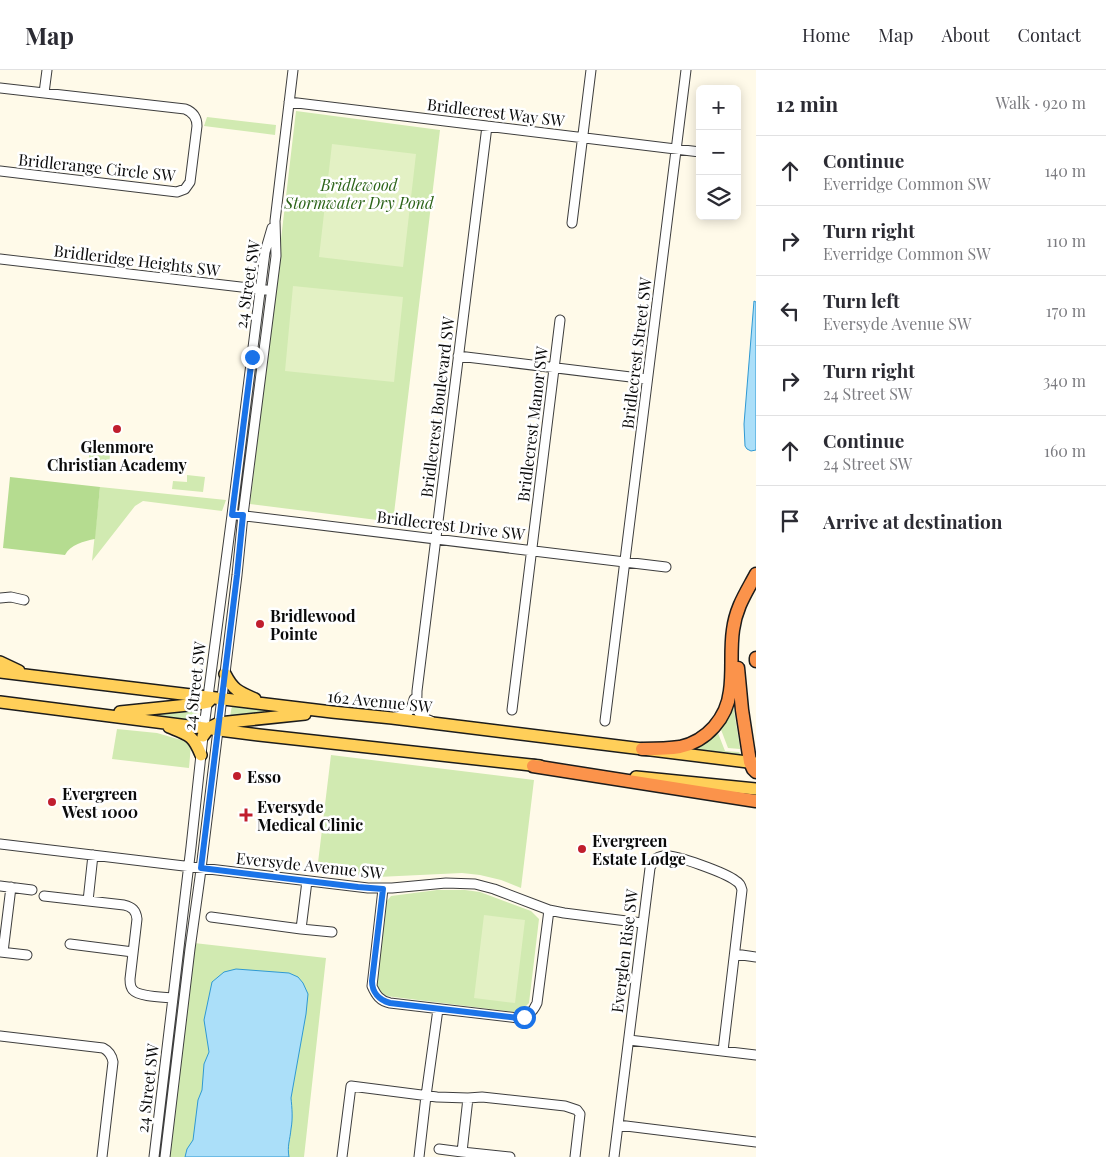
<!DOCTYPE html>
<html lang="en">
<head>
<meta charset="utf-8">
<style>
	body { margin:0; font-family:"Playfair Display",serif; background:#f7f7f7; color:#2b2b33 }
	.controls { position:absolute; right:15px; top:15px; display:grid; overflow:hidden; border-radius:8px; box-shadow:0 2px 12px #0003 }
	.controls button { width:45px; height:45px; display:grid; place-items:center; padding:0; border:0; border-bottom:1px solid #e1e1e2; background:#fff; color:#2b2b33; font:25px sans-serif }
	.stop { position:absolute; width:15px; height:15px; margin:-11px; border:4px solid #1a73e8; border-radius:50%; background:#fff }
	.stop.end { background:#1a73e8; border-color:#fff; box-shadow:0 1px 5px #0008 }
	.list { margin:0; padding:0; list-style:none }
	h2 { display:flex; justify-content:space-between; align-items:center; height:65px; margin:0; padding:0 20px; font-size:21px }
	h2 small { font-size:16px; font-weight:400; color:#7c7c81 }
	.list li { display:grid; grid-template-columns:32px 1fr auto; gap:15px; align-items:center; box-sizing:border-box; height:70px; padding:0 20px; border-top:1px solid #e1e1e2 }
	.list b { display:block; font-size:19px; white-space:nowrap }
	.list p { margin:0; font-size:16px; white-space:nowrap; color:#7c7c81 }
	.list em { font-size:16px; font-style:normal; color:#7c7c81 }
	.icon { flex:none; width:28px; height:28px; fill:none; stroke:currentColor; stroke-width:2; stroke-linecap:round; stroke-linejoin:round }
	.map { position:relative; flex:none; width:756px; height:1087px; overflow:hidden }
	header { display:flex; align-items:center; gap:30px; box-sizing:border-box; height:70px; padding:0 25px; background:#fff; border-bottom:1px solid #e1e1e2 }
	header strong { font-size:24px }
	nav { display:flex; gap:28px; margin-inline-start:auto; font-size:18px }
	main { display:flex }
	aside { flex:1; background:#fff }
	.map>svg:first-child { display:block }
	.green { fill:#d1eab1 }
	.forest { fill:#b5dc90 }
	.pitch { fill:#e3f1c4 }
	.water { fill:#abdff9; stroke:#2f99d3 }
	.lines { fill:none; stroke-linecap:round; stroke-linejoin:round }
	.minor-casing { stroke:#3e3e3e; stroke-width:11 }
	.major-casing { stroke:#1c1c1c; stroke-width:14 }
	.highway-casing { stroke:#1c1c1c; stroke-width:15 }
	.minor { stroke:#fff; stroke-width:9 }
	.major { stroke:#ffcf59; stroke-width:11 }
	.highway { stroke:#fb934b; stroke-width:12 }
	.route { stroke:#1a73e8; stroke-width:6 }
	.poi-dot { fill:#c01e2d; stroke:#fff; stroke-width:2 }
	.labels { text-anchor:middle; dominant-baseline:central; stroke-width:5; stroke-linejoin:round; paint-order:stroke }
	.street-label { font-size:16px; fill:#0b0b0b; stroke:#fff }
	.park-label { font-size:16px; font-style:italic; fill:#2c6419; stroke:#fff }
	.poi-label { font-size:16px; font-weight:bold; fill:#0b0b0b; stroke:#fff; text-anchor:start }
</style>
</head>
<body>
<header>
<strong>Map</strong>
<nav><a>Home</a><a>Map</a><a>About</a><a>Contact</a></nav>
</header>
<main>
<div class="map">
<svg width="756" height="1087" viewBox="0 0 756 1087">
	<rect width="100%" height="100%" fill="#fffae9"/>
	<path class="green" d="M 296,41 L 440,60 L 393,452 L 250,434 Z
		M 207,47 L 276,55 L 275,65 L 204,56 Z
		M 90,380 L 110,383 L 109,401 L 87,399 Z
		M 187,405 L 205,407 L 203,422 L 172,419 L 173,411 L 187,412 Z
		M 100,417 L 226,430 L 222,441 L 143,431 L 135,436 L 92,491 Z
		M 733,634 L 740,678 L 740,679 L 728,678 L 720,657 Z
		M 232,635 L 275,640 L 280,641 L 230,647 Z
		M 197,639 L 195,651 L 150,646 L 150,643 Z
		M 117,659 L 157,663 L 188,672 L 191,675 L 189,698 L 112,689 Z
		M 716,662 L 718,663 L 725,681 L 739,682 L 741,684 L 740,685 L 688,679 Z
		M 331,685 L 534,710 L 521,818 L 501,810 L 480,805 L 462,803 L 378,807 L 317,801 Z
		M 437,820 L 465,820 L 480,822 L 531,841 L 539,849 L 529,933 L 523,939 L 513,942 L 386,926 L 376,920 L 386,832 L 391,826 Z
		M 194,873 L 326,888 L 304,1087 L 168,1087 Z"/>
	<path class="forest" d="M 10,407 L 100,417 L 95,469 C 84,471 70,475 65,485 L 3,478 Z"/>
	<path class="pitch" d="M 332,74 L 416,84 L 403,197 L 319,187 Z
		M 293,216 L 403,227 L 394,312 L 285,301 Z
		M 484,845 L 525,850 L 515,933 L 474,928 Z"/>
	<path class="water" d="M 754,231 L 756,232 L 756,380 L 751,381 L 747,379 L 745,376 L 744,354 Z
		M 236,899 L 289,903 L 298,907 L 303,913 L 308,924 L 306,944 L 291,1028 C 292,1038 293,1048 291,1059 C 290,1070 287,1076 289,1087 L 185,1087 L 187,1079 L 193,1070 L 198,1030 L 202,1020 L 204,994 L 209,982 L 204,950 L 212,912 L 224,902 Z"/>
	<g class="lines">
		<g class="minor-casing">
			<path id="minor" d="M 0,18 L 185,39 C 193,42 197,48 197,56 L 190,112 L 185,119 L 177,122 L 0,101
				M 44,23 L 47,0
				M 289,32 L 700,82
				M 572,153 L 591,0
				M 0,189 L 266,220
				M 458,286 L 647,309
				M 237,445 L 666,497
				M 0,528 L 11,527 L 24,530
				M 512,640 L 560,250
				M 395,647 C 409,645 411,641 414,629
				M 431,651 C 414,645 417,637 417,621 L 487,56
				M 605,651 L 686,0
				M 0,774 L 368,818 L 392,818 L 446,813 L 475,814 L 494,819 L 549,840 L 564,843 L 642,853
				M 0,816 L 32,820
				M 383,819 L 372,916 C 376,925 380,931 390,933 L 518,948 C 528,947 533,942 537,933 L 549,840
				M 44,826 L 124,835 C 132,837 136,840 137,849 L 130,909 C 130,913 130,917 133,920 C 139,927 164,927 173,928
				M 88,831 L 93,785
				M 211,847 L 301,859 L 307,811
				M 301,859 L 332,862
				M 70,874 L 133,882
				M 0,882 L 27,885
				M 3,882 L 11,817
				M 735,884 L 756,887
				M 0,966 L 103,978 C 109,981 112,986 113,992 L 102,1087
				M 629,970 L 756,985
				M 468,1028 L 462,1082 L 510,1087
				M 618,1055 L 756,1072
				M 439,1079 L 462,1082
				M 154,1087 L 191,777 L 204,657 L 232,445 L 265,182 L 272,158
				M 165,1087 L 190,879 L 200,807 L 237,505 L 243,445 L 276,186 L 275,151 L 293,0
				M 342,1087 L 351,1016 L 437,1027 L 468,1028 L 482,1027 L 565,1036 L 577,1040 L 580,1044 L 575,1087
				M 419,1087 L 426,1026 L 438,939
				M 614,1087 L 650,798 C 652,792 656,787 663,786 C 675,784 726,803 736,811 C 740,813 741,816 742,820 L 723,981"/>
		</g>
		<g class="major-casing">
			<path id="major" d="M 0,592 L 19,601
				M 0,602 L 332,642 L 392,648 L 756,693
				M 225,604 C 233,620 239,622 255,629
				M 0,632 L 259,665 L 540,696
				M 120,642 L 198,634 L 208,632 L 210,630
				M 169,657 C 189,665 193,665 201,685
				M 203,666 L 209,658 L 219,653 L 305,644
				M 636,707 L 756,719"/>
		</g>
		<g class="highway-casing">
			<path id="highway" d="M 756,588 L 756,591
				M 738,598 L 742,640 L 750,692 L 753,699 L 756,702
				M 642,679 C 654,679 667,679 680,677 C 707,671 727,648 730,621 C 733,601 730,580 733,560 C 736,537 746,523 756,504
				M 533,696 L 756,731"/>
		</g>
		<use href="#minor" class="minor"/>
		<use href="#major" class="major"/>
		<use href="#highway" class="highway"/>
	</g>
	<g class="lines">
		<path class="route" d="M 252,287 L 232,445 L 243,445 L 237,505 L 201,798 L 358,817 L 383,819 L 372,911 C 372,922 379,930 390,933 L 518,948 L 524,947"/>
	</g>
	<g class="poi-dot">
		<circle cx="117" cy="359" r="5"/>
		<circle cx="260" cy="554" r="5"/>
		<circle cx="237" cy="706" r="5"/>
		<circle cx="52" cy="732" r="5"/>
		<path d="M243.5 737.5h5v5h5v5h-5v5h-5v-5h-5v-5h5z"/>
		<circle cx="582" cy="779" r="5"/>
	</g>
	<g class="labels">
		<g class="street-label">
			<text transform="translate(496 42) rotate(7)">Bridlecrest Way SW</text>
			<text transform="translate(97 97) rotate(6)">Bridlerange Circle SW</text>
			<text transform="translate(137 190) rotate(7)">Bridleridge Heights SW</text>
			<text transform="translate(247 214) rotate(-81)">24 Street SW</text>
			<text transform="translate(636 283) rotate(-83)">Bridlecrest Street SW</text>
			<text transform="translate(437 337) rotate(-83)">Bridlecrest Boulevard SW</text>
			<text transform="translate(532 354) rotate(-83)">Bridlecrest Manor SW</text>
			<text transform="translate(451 455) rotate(7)">Bridlecrest Drive SW</text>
			<text transform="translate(194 616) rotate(-83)">24 Street SW</text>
			<text transform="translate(380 631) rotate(6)">162 Avenue SW</text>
			<text transform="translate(310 795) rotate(6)">Eversyde Avenue SW</text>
			<text transform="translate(624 881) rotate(-83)">Everglen Rise SW</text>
			<text transform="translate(147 1018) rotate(-83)">24 Street SW</text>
		</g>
		<g class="park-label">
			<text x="359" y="114">Bridlewood<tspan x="359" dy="18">Stormwater Dry Pond</tspan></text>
		</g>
		<g class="poi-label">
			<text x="117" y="376" text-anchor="middle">Glenmore<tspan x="117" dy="18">Christian Academy</tspan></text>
			<text x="270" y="545">Bridlewood<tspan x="270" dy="18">Pointe</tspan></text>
			<text x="247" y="706">Esso</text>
			<text x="62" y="723">Evergreen<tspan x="62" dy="18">West 1000</tspan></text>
			<text x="257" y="736">Eversyde<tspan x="257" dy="18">Medical Clinic</tspan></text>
			<text x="592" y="770">Evergreen<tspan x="592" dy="18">Estate Lodge</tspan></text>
		</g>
	</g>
</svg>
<div class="controls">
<button>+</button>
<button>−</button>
<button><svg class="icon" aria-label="layers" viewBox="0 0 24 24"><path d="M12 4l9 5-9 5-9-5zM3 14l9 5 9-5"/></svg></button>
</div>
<div class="stop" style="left:524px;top:947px"></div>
<div class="stop end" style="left:252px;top:287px"></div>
</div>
<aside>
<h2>12 min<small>Walk · 920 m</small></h2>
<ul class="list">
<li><svg class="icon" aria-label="ahead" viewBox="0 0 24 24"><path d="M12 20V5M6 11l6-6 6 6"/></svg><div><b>Continue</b><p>Everridge Common SW</p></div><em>140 m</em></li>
<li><svg class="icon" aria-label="right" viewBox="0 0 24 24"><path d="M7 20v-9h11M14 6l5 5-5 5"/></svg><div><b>Turn right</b><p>Everridge Common SW</p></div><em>110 m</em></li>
<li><svg class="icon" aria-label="left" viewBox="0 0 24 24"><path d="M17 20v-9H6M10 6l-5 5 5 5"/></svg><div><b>Turn left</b><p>Eversyde Avenue SW</p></div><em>170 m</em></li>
<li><svg class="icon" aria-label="right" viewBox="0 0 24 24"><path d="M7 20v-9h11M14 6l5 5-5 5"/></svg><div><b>Turn right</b><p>24 Street SW</p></div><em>340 m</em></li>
<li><svg class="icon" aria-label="ahead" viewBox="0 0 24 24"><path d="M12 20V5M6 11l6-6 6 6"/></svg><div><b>Continue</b><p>24 Street SW</p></div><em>160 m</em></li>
<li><svg class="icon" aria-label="arrive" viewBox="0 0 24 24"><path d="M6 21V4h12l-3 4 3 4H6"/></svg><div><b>Arrive at destination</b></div></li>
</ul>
</aside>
</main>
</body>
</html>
